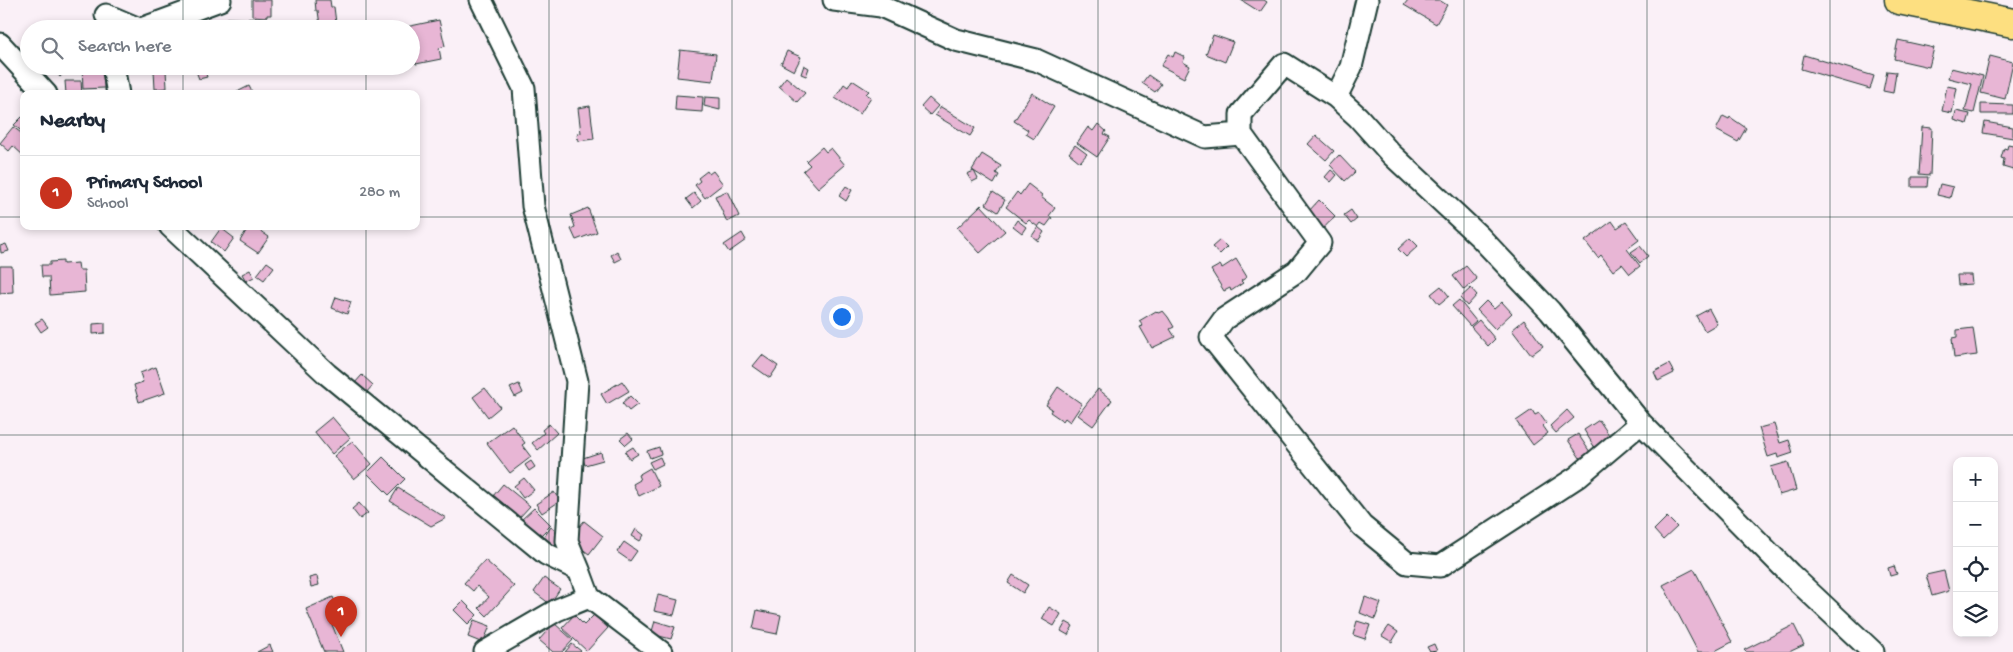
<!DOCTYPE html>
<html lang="en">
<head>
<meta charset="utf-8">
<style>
	body { margin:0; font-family:"Gochi Hand",sans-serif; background:#f6f6f7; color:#1f2937 }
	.controls { position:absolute; right:15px; bottom:15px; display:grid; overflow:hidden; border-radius:10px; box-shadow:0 2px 8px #0003 }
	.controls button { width:45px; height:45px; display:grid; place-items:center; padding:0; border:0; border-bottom:1px solid #e0e1e3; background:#fff; color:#1f2937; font:25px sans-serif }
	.you { position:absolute; left:841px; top:316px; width:18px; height:18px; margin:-12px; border:4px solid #fff; border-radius:50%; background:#1a73e8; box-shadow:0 0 0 8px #1a73e833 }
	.badge { display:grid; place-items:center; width:32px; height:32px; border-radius:50%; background:#c8321e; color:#fff; font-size:16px; font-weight:700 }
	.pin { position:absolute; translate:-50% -41px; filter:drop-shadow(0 1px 2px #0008) }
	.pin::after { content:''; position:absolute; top:26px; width:18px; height:15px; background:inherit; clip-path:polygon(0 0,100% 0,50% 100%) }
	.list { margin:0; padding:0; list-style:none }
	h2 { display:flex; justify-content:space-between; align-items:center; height:65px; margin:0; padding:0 20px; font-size:21px }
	h2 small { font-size:16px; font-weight:400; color:#747a83 }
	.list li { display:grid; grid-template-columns:32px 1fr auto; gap:15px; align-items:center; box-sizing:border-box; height:75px; padding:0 20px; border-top:1px solid #e0e1e3 }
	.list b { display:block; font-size:19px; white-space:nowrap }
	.list p { margin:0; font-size:16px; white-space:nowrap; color:#747a83 }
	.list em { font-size:16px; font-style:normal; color:#747a83 }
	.icon { flex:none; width:28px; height:28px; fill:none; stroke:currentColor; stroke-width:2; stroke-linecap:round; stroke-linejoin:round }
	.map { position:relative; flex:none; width:2013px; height:652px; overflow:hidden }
	.search { position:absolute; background:#fff; box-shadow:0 2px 8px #0003; left:20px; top:20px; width:400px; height:55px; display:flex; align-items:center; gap:12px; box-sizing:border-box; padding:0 18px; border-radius:28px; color:#747a83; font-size:19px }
	.panel { position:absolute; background:#fff; box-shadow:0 2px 8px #0003; left:20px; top:90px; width:400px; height:140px; border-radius:10px }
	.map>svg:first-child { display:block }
	.building { fill:#e8b6d5; stroke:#1f3d34 }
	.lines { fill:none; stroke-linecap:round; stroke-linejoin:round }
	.minor-casing { stroke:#1f3d34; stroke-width:25 }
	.major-casing { stroke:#1f3d34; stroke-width:31 }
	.minor { stroke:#fff; stroke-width:21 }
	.major { stroke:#fddf80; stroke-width:28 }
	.grid { fill:none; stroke:#1f3d34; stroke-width:1; stroke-opacity:0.55 }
</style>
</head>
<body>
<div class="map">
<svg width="2013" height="652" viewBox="0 0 2013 652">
	<rect width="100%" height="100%" fill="#faf0f7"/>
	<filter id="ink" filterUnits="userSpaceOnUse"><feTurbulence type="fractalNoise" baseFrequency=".02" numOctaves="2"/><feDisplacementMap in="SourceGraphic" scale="10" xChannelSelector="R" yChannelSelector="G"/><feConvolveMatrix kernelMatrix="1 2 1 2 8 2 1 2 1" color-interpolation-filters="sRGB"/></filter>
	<g filter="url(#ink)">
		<path class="building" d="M 252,0 L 271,0 L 271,15 L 267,15 L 267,17 L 252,16 Z
			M 315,0 L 330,0 L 331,7 L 334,7 L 336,23 L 320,25 L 318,11 L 316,11 Z
			M 1241,0 L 1264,0 L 1267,2 L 1260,12 Z
			M 1408,0 L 1439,0 L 1447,5 L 1436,24 L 1404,5 Z
			M 227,18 L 267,19 L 267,29 L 227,29 Z
			M 439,20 L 445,46 L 439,48 L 441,59 L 416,64 L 413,52 L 411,52 L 411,29 L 401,28 Z
			M 1213,35 L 1233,42 L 1225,62 L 1206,54 Z
			M 1898,40 L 1934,48 L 1929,67 L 1894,59 Z
			M 680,50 L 716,54 L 713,81 L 677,77 Z
			M 787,51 L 801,57 L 794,71 L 781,64 Z
			M 1175,52 L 1185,57 L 1183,62 L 1190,66 L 1184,78 L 1161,66 L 1168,54 L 1173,57 Z
			M 1804,55 L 1874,76 L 1870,89 L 1801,69 Z
			M 1990,56 L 2013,62 L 2005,99 L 1981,93 Z
			M 804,65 L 809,68 L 806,76 L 801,74 Z
			M 51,66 L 71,66 L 60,77 Z
			M 82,66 L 103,66 L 104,88 L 83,89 Z
			M 204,68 L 207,77 L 199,79 L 196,71 Z
			M 1951,68 L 1983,76 L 1974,113 L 1965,111 L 1972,84 L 1948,78 Z
			M 166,70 L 167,88 L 155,89 L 154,71 Z
			M 1887,71 L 1896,72 L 1893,93 L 1883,91 Z
			M 1148,75 L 1161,84 L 1155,92 L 1142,83 Z
			M 786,77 L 805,93 L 797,102 L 779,86 Z
			M 852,80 L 869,91 L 866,94 L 871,97 L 860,114 L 835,98 L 844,84 L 848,87 Z
			M 65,81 L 81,81 L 82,94 L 66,94 Z
			M 249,86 L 253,94 L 235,94 L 235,93 Z
			M 1947,86 L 1957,88 L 1952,113 L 1942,111 Z
			M 1032,93 L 1054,107 L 1034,139 L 1026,134 L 1028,130 L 1014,121 Z
			M 676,95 L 703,97 L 702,112 L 675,110 Z
			M 705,97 L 720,98 L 720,110 L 704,106 Z
			M 929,98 L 938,106 L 930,115 L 921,107 Z
			M 1981,104 L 2013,105 L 2013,114 L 1981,114 Z
			M 590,106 L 594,139 L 578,141 L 577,134 L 581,133 L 578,108 Z
			M 941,107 L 975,128 L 970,136 L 935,115 Z
			M 1956,111 L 1970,114 L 1967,124 L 1954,120 Z
			M 1723,116 L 1729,119 L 1730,117 L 1746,128 L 1738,142 L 1716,130 Z
			M 22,117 L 24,118 L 24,133 L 14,125 Z
			M 1985,122 L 2013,127 L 2013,138 L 1983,133 Z
			M 1098,124 L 1106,131 L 1104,134 L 1110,137 L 1097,157 L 1077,143 L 1088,127 L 1093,131 Z
			M 13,127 L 24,135 L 24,156 L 13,146 L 9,151 L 0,143 Z
			M 1922,127 L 1932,128 L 1930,175 L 1919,174 Z
			M 1316,135 L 1334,151 L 1326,160 L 1308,144 Z
			M 2008,144 L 2013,145 L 2013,170 L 2003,167 L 2004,159 L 2001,158 L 2004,148 L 2007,149 Z
			M 1075,145 L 1087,154 L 1080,162 L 1069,153 Z
			M 822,147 L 826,152 L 831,148 L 845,165 L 818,188 L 803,171 L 810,165 L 806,161 Z
			M 982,154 L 1001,166 L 996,173 L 999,175 L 994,184 L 972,170 Z
			M 1339,155 L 1355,172 L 1345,181 L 1330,165 Z
			M 1331,170 L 1337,175 L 1331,182 L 1325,177 Z
			M 707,171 L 709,174 L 713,171 L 723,184 L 705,198 L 695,185 L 700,181 L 698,178 Z
			M 974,171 L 978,179 L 972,182 L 967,174 Z
			M 1912,177 L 1928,177 L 1927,187 L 1912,187 Z
			M 1028,184 L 1042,195 L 1041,197 L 1055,208 L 1049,216 L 1052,218 L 1046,226 L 1041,223 L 1038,227 L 1029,220 L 1026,223 L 1006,207 L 1017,192 L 1020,195 Z
			M 1940,184 L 1953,187 L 1950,198 L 1937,195 Z
			M 846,186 L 852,190 L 846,201 L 839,196 Z
			M 727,191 L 739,216 L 727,222 L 715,196 Z
			M 993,192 L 1005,200 L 998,212 L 986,204 Z
			M 694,193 L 701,201 L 693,208 L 686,199 Z
			M 1319,200 L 1335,216 L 1321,231 L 1308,212 Z
			M 981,205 L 1005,231 L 980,253 L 957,228 Z
			M 588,208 L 597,232 L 576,240 L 571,229 L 575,227 L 571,215 Z
			M 1351,210 L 1357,219 L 1351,224 L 1344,215 Z
			M 1017,220 L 1026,227 L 1022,233 L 1013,226 Z
			M 1612,221 L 1617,228 L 1626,222 L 1639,240 L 1627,249 L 1640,266 L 1630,274 L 1622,264 L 1613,271 L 1601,255 L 1598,258 L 1585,241 Z
			M 249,226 L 253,226 L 269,237 L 258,253 L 240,241 Z
			M 1038,227 L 1044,232 L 1038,241 L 1032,236 Z
			M 221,228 L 234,238 L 224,252 L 211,242 Z
			M 742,233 L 746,240 L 729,252 L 724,245 Z
			M 1410,238 L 1418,246 L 1406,257 L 1398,249 Z
			M 1220,240 L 1227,247 L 1220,254 L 1212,247 Z
			M 6,244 L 9,251 L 1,253 L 0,246 Z
			M 1640,246 L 1648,256 L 1640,263 L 1631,252 Z
			M 617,251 L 621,259 L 615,262 L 611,255 Z
			M 1236,259 L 1247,277 L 1241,281 L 1243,283 L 1231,291 L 1230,288 L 1224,291 L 1211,270 L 1220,265 L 1222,268 Z
			M 63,261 L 63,264 L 78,263 L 79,270 L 84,270 L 85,292 L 50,295 L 49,277 L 42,277 L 41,265 L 50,265 L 50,262 Z
			M 267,262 L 274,267 L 264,280 L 257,275 Z
			M 0,266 L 12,266 L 13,292 L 0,293 Z
			M 1466,266 L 1477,279 L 1464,290 L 1453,276 Z
			M 250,270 L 254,277 L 246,281 L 242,274 Z
			M 1957,275 L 1971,275 L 1972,284 L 1958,285 Z
			M 1441,286 L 1449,296 L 1439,304 L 1431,294 Z
			M 1471,288 L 1477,295 L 1467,306 L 1460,298 Z
			M 336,297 L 351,302 L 347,314 L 332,308 Z
			M 1459,300 L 1476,321 L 1470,326 L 1452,306 Z
			M 1486,301 L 1494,309 L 1502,302 L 1512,313 L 1495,329 L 1477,310 Z
			M 1709,309 L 1717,324 L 1705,331 L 1696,316 Z
			M 1156,311 L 1158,313 L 1163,311 L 1168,317 L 1174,327 L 1170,329 L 1175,337 L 1152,348 L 1140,327 L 1143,326 L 1139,321 Z
			M 42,319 L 48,327 L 41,332 L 35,323 Z
			M 1479,320 L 1495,339 L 1488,346 L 1471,327 Z
			M 1524,320 L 1543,346 L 1531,355 L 1512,330 Z
			M 105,323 L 105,333 L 93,334 L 93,324 Z
			M 1973,328 L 1977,355 L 1954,358 L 1952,338 L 1957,337 L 1957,330 Z
			M 762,355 L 778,366 L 770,378 L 753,366 Z
			M 1669,364 L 1674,373 L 1658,381 L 1654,372 Z
			M 156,367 L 165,393 L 139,402 L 134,385 L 143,382 L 140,373 Z
			M 362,375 L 373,385 L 365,394 L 354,384 Z
			M 622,381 L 629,391 L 607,404 L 601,394 Z
			M 519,384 L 523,393 L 515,397 L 510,388 Z
			M 1058,387 L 1082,404 L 1070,422 L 1065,418 L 1063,421 L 1050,412 L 1052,409 L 1046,405 Z
			M 485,388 L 500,407 L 488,417 L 473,397 Z
			M 1098,389 L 1112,400 L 1093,426 L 1078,415 Z
			M 630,396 L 638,404 L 629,411 L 622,403 Z
			M 1532,410 L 1535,415 L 1539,413 L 1546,423 L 1543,426 L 1548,433 L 1533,445 L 1516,421 Z
			M 1567,410 L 1574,418 L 1556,433 L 1550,426 Z
			M 332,417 L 350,438 L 332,454 L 314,432 Z
			M 1599,420 L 1611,438 L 1595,448 L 1584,430 Z
			M 549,424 L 557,433 L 538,450 L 532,443 L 544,433 L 542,430 Z
			M 1774,424 L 1780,443 L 1789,440 L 1793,453 L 1778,458 L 1777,454 L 1768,457 L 1759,428 Z
			M 512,425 L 525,443 L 522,445 L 531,457 L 510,473 L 487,443 Z
			M 628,433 L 633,439 L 626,445 L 620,439 Z
			M 1578,434 L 1590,452 L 1580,458 L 1568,440 Z
			M 352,441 L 372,464 L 354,479 L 334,456 Z
			M 633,447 L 638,454 L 630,459 L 625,452 Z
			M 659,447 L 661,454 L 650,458 L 647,451 Z
			M 601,452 L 603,460 L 585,465 L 583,458 Z
			M 383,457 L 405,479 L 389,495 L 367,473 Z
			M 660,457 L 663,464 L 653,469 L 649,462 Z
			M 531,461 L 535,467 L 529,471 L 525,465 Z
			M 1788,462 L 1796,490 L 1779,495 L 1771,467 Z
			M 650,468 L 659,486 L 639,496 L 633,484 L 640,480 L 638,475 Z
			M 524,478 L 534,490 L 523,498 L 514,486 Z
			M 503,484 L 530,506 L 519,518 L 493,496 Z
			M 398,488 L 446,518 L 431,526 L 390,501 Z
			M 554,492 L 560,501 L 542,513 L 536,504 Z
			M 359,503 L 368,513 L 360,519 L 352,509 Z
			M 534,508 L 551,525 L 538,538 L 521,520 Z
			M 1667,517 L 1677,527 L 1663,540 L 1654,530 Z
			M 584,521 L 603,536 L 589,554 L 569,539 Z
			M 551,527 L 566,538 L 563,555 L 542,540 Z
			M 636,529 L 644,535 L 640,541 L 632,536 Z
			M 624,542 L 637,551 L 630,561 L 617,552 Z
			M 485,560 L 514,586 L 487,616 L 479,608 L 489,597 L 477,586 L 473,591 L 464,583 Z
			M 1894,566 L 1897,574 L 1890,576 L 1888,568 Z
			M 1694,569 L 1732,642 L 1713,652 L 1698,652 L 1663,585 Z
			M 1944,571 L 1949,591 L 1932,596 L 1926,575 Z
			M 1013,575 L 1028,585 L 1023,593 L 1008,583 Z
			M 317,576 L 319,585 L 311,587 L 309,578 Z
			M 544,578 L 560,589 L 550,604 L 534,592 Z
			M 658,595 L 678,600 L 674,615 L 654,611 Z
			M 333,597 L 340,613 L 329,617 L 343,652 L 324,652 L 306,609 Z
			M 1365,597 L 1381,603 L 1375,619 L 1360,613 Z
			M 463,601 L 477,615 L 468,624 L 454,610 Z
			M 1049,607 L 1061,614 L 1054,626 L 1042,619 Z
			M 757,610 L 781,615 L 777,634 L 753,629 Z
			M 574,615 L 584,625 L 594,615 L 608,628 L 587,651 L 562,628 Z
			M 474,620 L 490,626 L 483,643 L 468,637 Z
			M 655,621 L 675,627 L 671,639 L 659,636 L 658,640 L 650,638 Z
			M 1357,621 L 1370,625 L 1365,639 L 1353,635 Z
			M 1066,622 L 1073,626 L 1068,635 L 1061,631 Z
			M 554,623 L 573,640 L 562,652 L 553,652 L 539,640 Z
			M 1794,625 L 1804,645 L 1789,652 L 1746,652 L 1744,650 Z
			M 1389,626 L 1398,632 L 1392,642 L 1382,636 Z
			M 572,644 L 581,651 L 580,652 L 565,652 Z
			M 1434,644 L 1437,651 L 1430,652 L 1427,647 Z
			M 270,645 L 273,652 L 257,652 Z"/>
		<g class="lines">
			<g class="minor-casing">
				<path id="minor" d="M 481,0 L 524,88 L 533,206 L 577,381 L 567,541 L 579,570
					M 834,0 L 881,6 L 956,40 L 1036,60 L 1205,137 L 1241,134
					M 1367,0 L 1351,67 L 1336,97 L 1358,117 L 1391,154 L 1480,237 L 1550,311 L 1641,423 L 1790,574 L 1873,652
					M 106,15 L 139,29
					M 141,29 L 220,0
					M 0,44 L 46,94
					M 113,66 L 118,94
					M 1336,97 L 1284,64 L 1241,114 L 1241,134 L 1320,243 L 1297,271 L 1224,319 L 1211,337 L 1362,526 L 1407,563 L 1440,566 L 1577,477 L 1641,423
					M 170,226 L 327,374 L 546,554 L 579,570 L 589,597 L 661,652
					M 485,652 L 557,610 L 589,597"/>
			</g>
			<g class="major-casing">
				<path id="major" d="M 1899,0 L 2013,23"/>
			</g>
			<use href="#minor" class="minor"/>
			<use href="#major" class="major"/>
		</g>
	</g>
	<path class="grid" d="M 183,0 L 183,29M 366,0 L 366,29M 549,0 L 549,652M 732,0 L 732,652M 915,0 L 915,652M 1098,0 L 1098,652M 1281,0 L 1281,652M 1464,0 L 1464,652M 1647,0 L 1647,652M 1830,0 L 1830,652M 183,66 L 183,94M 366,66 L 366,94M 0,217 L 24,217M 416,217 L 2013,217M 183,226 L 183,652M 366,226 L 366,652M 0,435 L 2013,435"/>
</svg>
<div class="controls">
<button>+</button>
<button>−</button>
<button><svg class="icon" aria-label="locate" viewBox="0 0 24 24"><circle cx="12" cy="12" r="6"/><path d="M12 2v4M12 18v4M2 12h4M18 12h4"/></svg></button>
<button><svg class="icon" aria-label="layers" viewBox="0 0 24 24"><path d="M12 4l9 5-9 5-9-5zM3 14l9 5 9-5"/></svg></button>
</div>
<div class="you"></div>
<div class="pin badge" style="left:341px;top:637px">1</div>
<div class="search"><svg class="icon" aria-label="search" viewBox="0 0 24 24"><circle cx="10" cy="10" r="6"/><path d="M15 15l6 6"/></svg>Search here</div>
<section class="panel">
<h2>Nearby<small></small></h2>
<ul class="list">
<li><span class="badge">1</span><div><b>Primary School</b><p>School</p></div><em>280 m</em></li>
</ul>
</section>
</div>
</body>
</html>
